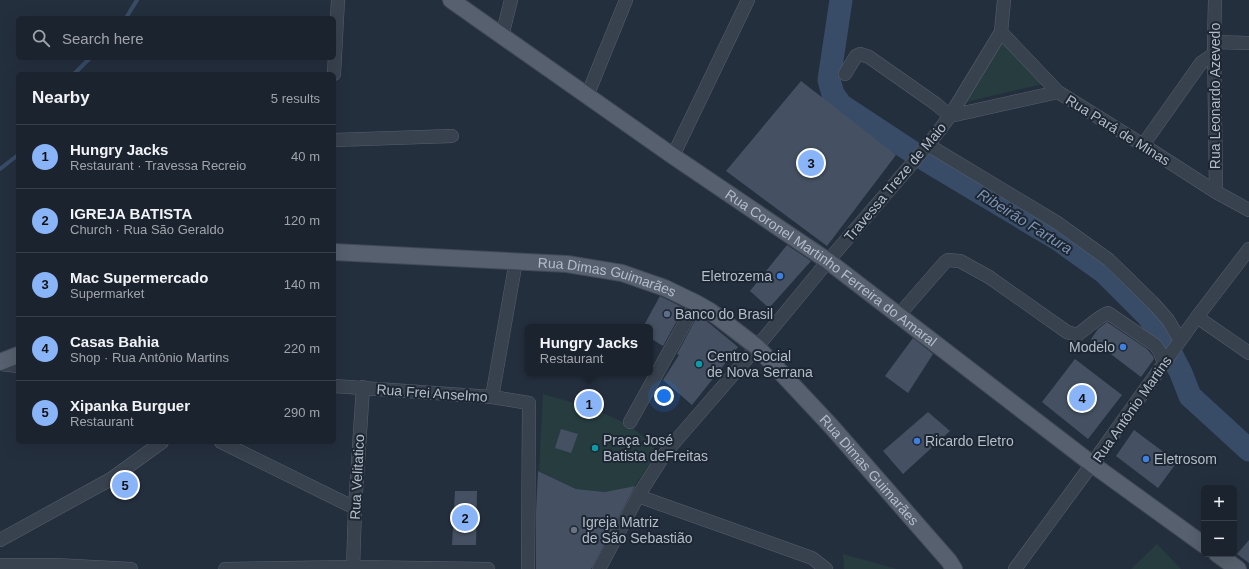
<!DOCTYPE html>
<html lang="en">
<head>
<meta charset="utf-8">
<style>
	body { margin:0; font-family:Helvetica,sans-serif; background:#242b36; color:#f1f3f6 }
	.controls { position:absolute; right:12px; bottom:12px; display:grid; overflow:hidden; border-radius:6px; box-shadow:0 4px 16px #0002 }
	.controls button { width:36px; height:36px; display:grid; place-items:center; padding:0; border:0; border-bottom:1px solid #39404a; background:#1b232e; color:#f1f3f6; font:20px sans-serif }
	.you { position:absolute; left:664px; top:396px; width:14px; height:14px; margin:-10px; border:3px solid #fff; border-radius:50%; background:#1a73e8; box-shadow:0 0 0 6px #1a73e833 }
	.badge { display:grid; place-items:center; width:26px; height:26px; border-radius:50%; background:#8ab4f8; color:#111; font-size:13px; font-weight:700 }
	.pin { position:absolute; translate:-50% -50%; border:2px solid #fff; box-shadow:0 1px 4px #0006 }
	.popup { position:absolute; left:525px; top:324px; width:128px; height:52px; box-sizing:border-box; display:grid; place-content:center; border-radius:6px; background:#1b232e; filter:drop-shadow(0 1px 3px #0005); font-size:13px; white-space:nowrap; color:#a0a4aa }
	.popup b { font-size:15px; color:#f1f3f6 }
	.popup::after { content:''; position:absolute; left:50%; top:100%; margin-left:-8px; border:8px solid transparent; border-top-color:#1b232e }
	.list { margin:0; padding:0; list-style:none }
	h2 { display:flex; justify-content:space-between; align-items:center; height:52px; margin:0; padding:0 16px; font-size:17px }
	h2 small { font-size:13px; font-weight:400; color:#a0a4aa }
	.list li { display:grid; grid-template-columns:26px 1fr auto; gap:12px; align-items:center; box-sizing:border-box; height:64px; padding:0 16px; border-top:1px solid #39404a }
	.list b { display:block; font-size:15px; white-space:nowrap }
	.list p { margin:0; font-size:13px; white-space:nowrap; color:#a0a4aa }
	.list em { font-size:13px; font-style:normal; color:#a0a4aa }
	.icon { flex:none; width:22px; height:22px; fill:none; stroke:currentColor; stroke-width:2; stroke-linecap:round; stroke-linejoin:round }
	.map { position:relative; flex:none; width:1249px; height:569px; overflow:hidden }
	.search { position:absolute; background:#1b232e; box-shadow:0 4px 16px #0002; left:16px; top:16px; width:320px; height:44px; display:flex; align-items:center; gap:10px; box-sizing:border-box; padding:0 14px; border-radius:6px; color:#a0a4aa; font-size:15px }
	.panel { position:absolute; background:#1b232e; box-shadow:0 4px 16px #0002; left:16px; top:72px; width:320px; height:372px; border-radius:6px }
	.map>svg:first-child { display:block }
	.green { fill:#263c3f }
	.lines { fill:none; stroke-linecap:round; stroke-linejoin:round }
	.stream { stroke:#394c67; stroke-width:4 }
	.river { stroke:#394c67; stroke-width:23 }
	.building { fill:#455162 }
	.minor-casing { stroke:#565f6c; stroke-width:14 }
	.major-casing { stroke:#414a57; stroke-width:18 }
	.minor { stroke:#38414e; stroke-width:13 }
	.major { stroke:#56606e; stroke-width:16 }
	.shop-dot { fill:#3f7fe0; stroke:#1d2633; stroke-width:1.5 }
	.service-dot { fill:#5c6f8a; stroke:#1d2633; stroke-width:1.5 }
	.culture-dot { fill:#0f9aa8; stroke:#1d2633; stroke-width:1.5 }
	.worship-dot { fill:#6b7280; stroke:#1d2633; stroke-width:1.5 }
	.labels { text-anchor:middle; dominant-baseline:central; stroke-width:4; stroke-linejoin:round; paint-order:stroke }
	.street-label { font-size:14px; fill:#b4bcc9; stroke:#1d2633 }
	.poi-label { font-size:14px; fill:#b4bcc9; stroke:#1d2633; text-anchor:start }
	.water-label { font-size:15px; font-style:italic; fill:#7c92b1; stroke:#1d2633 }
</style>
</head>
<body>
<div class="map">
<svg width="1249" height="569" viewBox="0 0 1249 569">
	<rect width="100%" height="100%" fill="#242f3e"/>
	<path class="green" d="M 1005,39 L 1047,83 L 962,103 Z
		M 543,394 C 573,403 610,412 635,430 C 643,436 651,444 658,451 L 635,486 L 605,492 L 576,489 L 539,471 Z
		M 1157,544 L 1181,569 L 1131,569 Z
		M 843,554 L 897,569 L 844,569 Z"/>
	<g class="lines">
		<path class="stream" d="M 126,18 L 137,0
			M 74,74 L 90,58
			M 0,169 L 18,155"/>
		<path class="river" d="M 841,0 L 829,80 L 833,94 L 841,105 L 917,155 L 1059,240 L 1105,273 L 1147,315 L 1160,332 L 1181,373 L 1190,396 L 1249,450"/>
	</g>
	<path class="building" d="M 801,81 L 896,155 L 827,246 L 726,171 Z
		M 787,245 L 811,261 L 769,308 L 750,291 Z
		M 660,296 L 684,308 L 663,346 L 650,338 L 650,327 L 643,327 Z
		M 698,315 L 704,319 L 738,347 L 692,405 L 663,380 L 679,355 L 677,354 Z
		M 1107,322 L 1147,349 L 1153,356 L 1154,359 L 1141,377 L 1091,339 L 1098,329 Z
		M 913,338 L 933,354 L 908,393 L 885,376 Z
		M 1075,359 L 1122,395 L 1088,439 L 1042,402 Z
		M 928,412 L 950,431 L 903,474 L 883,451 Z
		M 561,429 L 578,434 L 571,453 L 555,448 Z
		M 1134,430 L 1177,462 L 1158,488 L 1116,456 Z
		M 538,471 L 576,489 L 605,492 L 635,486 L 591,569 L 536,569 L 536,512 Z
		M 455,491 L 477,491 L 476,545 L 452,545 Z
		M 1249,540 L 1249,563 L 1237,554 Z"/>
	<g class="lines">
		<g class="minor-casing">
			<path id="minor" d="M 1215,0 L 1214,42 L 1216,192
				M 1001,32 L 1058,92 L 1143,145 L 1216,192 L 1249,210
				M 502,36 L 511,0
				M 1214,42 L 1249,43
				M 334,74 L 338,0
				M 845,74 L 856,56 L 860,54 L 869,57 L 936,104 L 950,116
				M 587,96 L 626,0
				M 950,116 L 1058,92
				M 334,140 L 452,136
				M 928,145 L 1056,222 L 1109,260 L 1153,303 L 1168,320 L 1180,340
				M 1143,145 L 1201,63 L 1214,54
				M 673,156 L 748,0
				M 898,316 L 945,262 L 948,260 L 960,261 L 989,277 L 1067,332 L 1077,335 C 1088,328 1096,318 1108,313 L 1155,345 L 1160,352 L 1164,363
				M 1197,317 L 1249,353
				M 0,364 L 18,366
				M 334,386 L 492,397 L 529,403 L 528,569
				M 492,397 L 516,261
				M 630,422 L 696,303
				M 221,442 L 355,508
				M 638,496 L 812,558 L 826,569
				M 0,540 L 111,479 L 162,442
				M 0,565 L 55,565 L 131,569
				M 225,569 L 353,567 L 488,569
				M 353,569 L 355,508 L 363,387
				M 599,569 L 638,496 L 666,452 L 757,347 L 828,261 L 928,145 L 950,116 L 1001,32 L 1004,0
				M 1015,569 L 1092,464 L 1197,317 L 1249,249"/>
		</g>
		<g class="major-casing">
			<g id="major">
				<path id="s1" d="M 451,0 L 673,156 L 828,261 L 1092,464 L 1204,545"/>
				<path id="s2" d="M 334,252 L 567,264 L 622,273 L 665,288 L 696,303 L 710,311 L 757,347 L 831,426 L 949,561 L 954,569"/>
				<path d="M 0,362 L 18,355"/>
				<path d="M 1217,554 L 1238,569"/>
			</g>
		</g>
		<use href="#minor" class="minor"/>
		<use href="#major" class="major"/>
	</g>
	<g class="shop-dot">
		<circle cx="780" cy="276" r="4"/>
		<circle cx="1123" cy="347" r="4"/>
		<circle cx="917" cy="441" r="4"/>
		<circle cx="1146" cy="459" r="4"/>
	</g>
	<circle class="service-dot" cx="667" cy="314" r="4"/>
	<g class="culture-dot">
		<circle cx="699" cy="364" r="4"/>
		<circle cx="595" cy="448" r="4"/>
	</g>
	<circle class="worship-dot" cx="574" cy="530" r="4"/>
	<g class="labels">
		<g class="street-label">
			<text transform="translate(1215 96) rotate(-90)">Rua Leonardo Azevedo</text>
			<text transform="translate(1118 130) rotate(32)">Rua Pará de Minas</text>
			<text transform="translate(895 182) rotate(-50)">Travessa Treze de Maio</text>
			<text stroke="none"><textPath href="#s1" startOffset="465">Rua Coronel Martinho Ferreira do Amaral</textPath></text>
			<text stroke="none"><textPath href="#s2" startOffset="275">Rua Dimas Guimarães</textPath></text>
			<text transform="translate(432 393) rotate(4)">Rua Frei Anselmo</text>
			<text transform="translate(1132 409) rotate(-55)">Rua Antônio Martins</text>
			<text stroke="none"><textPath href="#s2" startOffset="611">Rua Dimas Guimarães</textPath></text>
			<text transform="translate(357 477) rotate(-87)">Rua Velitatico</text>
		</g>
		<g class="poi-label">
			<text x="772" y="276" text-anchor="end">Eletrozema</text>
			<text x="675" y="314">Banco do Brasil</text>
			<text x="1115" y="347" text-anchor="end">Modelo</text>
			<text x="707" y="356">Centro Social<tspan x="707" dy="16">de Nova Serrana</tspan></text>
			<text x="603" y="440">Praça José<tspan x="603" dy="16">Batista deFreitas</tspan></text>
			<text x="925" y="441">Ricardo Eletro</text>
			<text x="1154" y="459">Eletrosom</text>
			<text x="582" y="522">Igreja Matriz<tspan x="582" dy="16">de São Sebastião</tspan></text>
		</g>
		<g class="water-label">
			<text transform="translate(1025 221) rotate(32)">Ribeirão Fartura</text>
		</g>
	</g>
</svg>
<div class="controls">
<button>+</button>
<button>−</button>
</div>
<div class="you"></div>
<div class="pin badge" style="left:589px;top:404px">1</div>
<div class="popup"><b>Hungry Jacks</b>Restaurant</div>
<div class="pin badge" style="left:465px;top:518px">2</div>
<div class="pin badge" style="left:811px;top:163px">3</div>
<div class="pin badge" style="left:1082px;top:398px">4</div>
<div class="pin badge" style="left:125px;top:485px">5</div>
<div class="search"><svg class="icon" aria-label="search" viewBox="0 0 24 24"><circle cx="10" cy="10" r="6"/><path d="M15 15l6 6"/></svg>Search here</div>
<section class="panel">
<h2>Nearby<small>5 results</small></h2>
<ul class="list">
<li><span class="badge">1</span><div><b>Hungry Jacks</b><p>Restaurant · Travessa Recreio</p></div><em>40 m</em></li>
<li><span class="badge">2</span><div><b>IGREJA BATISTA</b><p>Church · Rua São Geraldo</p></div><em>120 m</em></li>
<li><span class="badge">3</span><div><b>Mac Supermercado</b><p>Supermarket</p></div><em>140 m</em></li>
<li><span class="badge">4</span><div><b>Casas Bahia</b><p>Shop · Rua Antônio Martins</p></div><em>220 m</em></li>
<li><span class="badge">5</span><div><b>Xipanka Burguer</b><p>Restaurant</p></div><em>290 m</em></li>
</ul>
</section>
</div>
</body>
</html>
